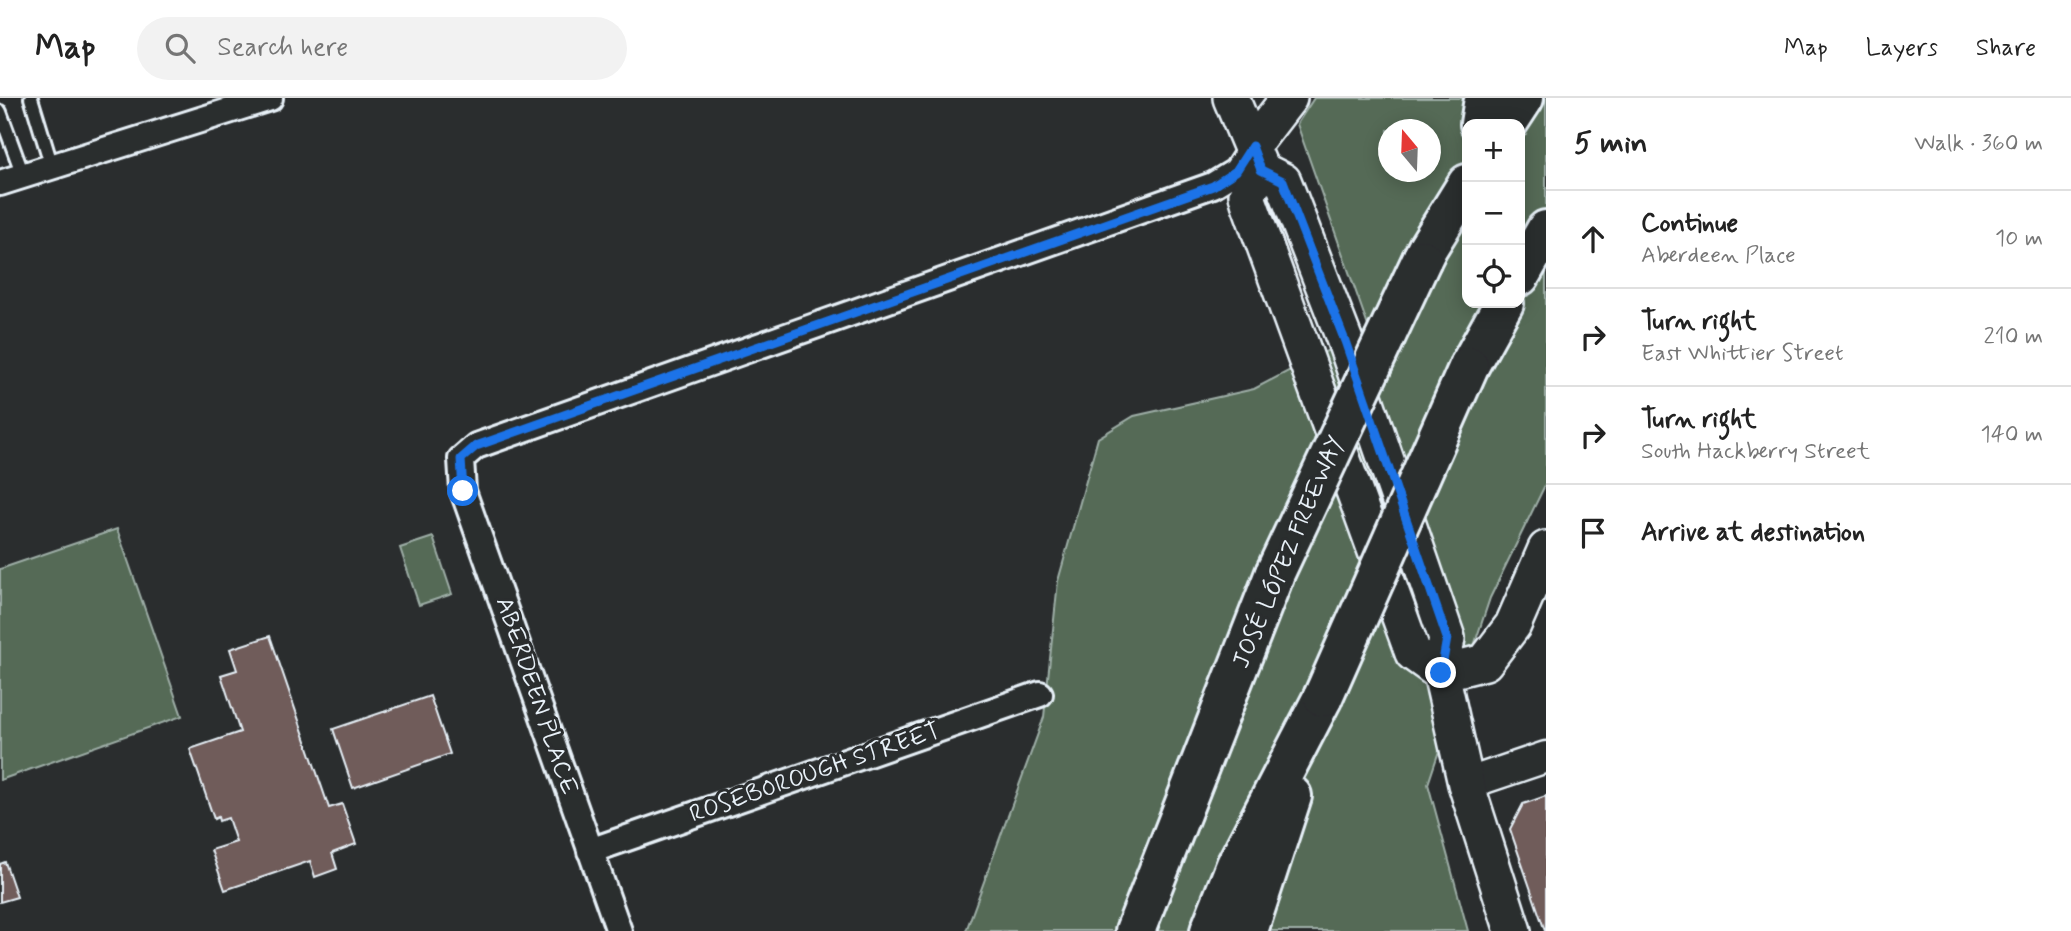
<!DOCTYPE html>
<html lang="en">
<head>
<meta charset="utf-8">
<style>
	body { margin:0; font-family:Mynerve,sans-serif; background:#f2f2f2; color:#222 }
	.controls { position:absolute; right:21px; top:21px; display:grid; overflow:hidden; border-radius:14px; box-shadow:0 4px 18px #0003 }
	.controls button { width:63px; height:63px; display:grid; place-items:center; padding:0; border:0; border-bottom:2px solid #e0e0e0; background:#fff; color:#222; font:35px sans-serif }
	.compass { position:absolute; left:1378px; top:21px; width:63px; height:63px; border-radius:50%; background:#fff; box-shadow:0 4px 18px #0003; rotate:341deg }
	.stop { position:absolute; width:21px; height:21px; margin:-16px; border:5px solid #1a73e8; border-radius:50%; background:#fff }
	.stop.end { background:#1a73e8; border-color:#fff; box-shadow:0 2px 7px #0008 }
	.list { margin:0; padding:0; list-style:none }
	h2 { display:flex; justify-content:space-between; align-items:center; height:91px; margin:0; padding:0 28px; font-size:30px }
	h2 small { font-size:23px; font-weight:400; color:#767676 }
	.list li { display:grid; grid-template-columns:46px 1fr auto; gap:21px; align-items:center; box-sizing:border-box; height:98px; padding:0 28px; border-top:2px solid #e0e0e0 }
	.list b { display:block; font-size:26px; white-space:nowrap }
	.list p { margin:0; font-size:23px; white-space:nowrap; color:#767676 }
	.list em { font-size:23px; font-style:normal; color:#767676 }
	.icon { flex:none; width:38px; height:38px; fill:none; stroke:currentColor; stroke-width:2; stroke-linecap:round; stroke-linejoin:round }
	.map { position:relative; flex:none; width:1546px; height:833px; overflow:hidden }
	header { display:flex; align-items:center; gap:42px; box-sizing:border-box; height:98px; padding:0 35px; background:#fff; border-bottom:2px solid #e0e0e0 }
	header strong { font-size:33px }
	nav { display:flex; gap:38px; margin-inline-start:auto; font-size:24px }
	.search { width:490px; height:63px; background:#f2f2f2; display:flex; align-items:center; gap:18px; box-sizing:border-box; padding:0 24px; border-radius:38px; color:#767676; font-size:26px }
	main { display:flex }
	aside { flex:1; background:#fff }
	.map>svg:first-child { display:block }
	.green { fill:#546a56; stroke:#9eaea7; stroke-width:2; fill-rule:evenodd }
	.building { fill:#6f5c5a; stroke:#e8f1f8; stroke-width:2 }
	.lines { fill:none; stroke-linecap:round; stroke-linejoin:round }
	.service-casing { stroke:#e8f1f8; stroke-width:18 }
	.minor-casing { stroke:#e8f1f8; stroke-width:30 }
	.tertiary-casing { stroke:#e8f1f8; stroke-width:35 }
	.secondary-casing { stroke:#e8f1f8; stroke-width:40 }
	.motorway-casing { stroke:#e8f1f8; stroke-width:44 }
	.service { stroke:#2a2d2e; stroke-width:12 }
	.minor { stroke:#2a2d2e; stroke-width:24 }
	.tertiary { stroke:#2a2d2e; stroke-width:30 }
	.secondary { stroke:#2a2d2e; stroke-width:35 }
	.motorway { stroke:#2a2d2e; stroke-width:38 }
	.motorway-bridge-casing { stroke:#e8f1f8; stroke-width:44; stroke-linecap:butt }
	.motorway-bridge { stroke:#2a2d2e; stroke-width:38 }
	.route { stroke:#1a73e8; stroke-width:9 }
	.labels { text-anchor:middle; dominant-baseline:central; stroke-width:6; stroke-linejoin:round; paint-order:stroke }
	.street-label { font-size:24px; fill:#e8f1f8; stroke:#2a2d2e }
</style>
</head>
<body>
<header>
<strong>Map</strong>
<div class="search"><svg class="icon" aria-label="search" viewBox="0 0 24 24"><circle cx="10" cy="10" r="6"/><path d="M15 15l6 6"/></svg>Search here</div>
<nav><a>Map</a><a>Layers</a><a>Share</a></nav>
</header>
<main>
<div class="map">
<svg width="1546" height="833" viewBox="0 0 1546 833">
	<rect width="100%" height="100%" fill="#2a2d2e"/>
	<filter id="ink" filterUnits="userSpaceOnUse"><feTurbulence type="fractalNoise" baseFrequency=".0143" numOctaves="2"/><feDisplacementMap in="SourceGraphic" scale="14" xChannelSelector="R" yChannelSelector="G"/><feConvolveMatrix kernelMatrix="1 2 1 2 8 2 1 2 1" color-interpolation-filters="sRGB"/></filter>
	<g filter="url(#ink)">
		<path class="green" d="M 1314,0 L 1546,0 L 1546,385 L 1490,500 L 1428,686 L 1468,833 L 966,833 L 1044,619 L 1058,483 L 1098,340 L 1134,318 L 1254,291 L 1369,231 L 1297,26 ZM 1467,26 L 1520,26 L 1520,205 L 1467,205 ZM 1388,32 L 1430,32 L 1430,74 L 1388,74 Z
			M 117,431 L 182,618 L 0,682 L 0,471 Z
			M 433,439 L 452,496 L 419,507 L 400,450 Z"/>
		<path class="building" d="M 270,538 L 329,710 L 342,706 L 356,746 L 332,755 L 337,771 L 315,779 L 310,763 L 225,792 L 211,752 L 236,744 L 228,720 L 219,723 L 218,719 L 214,721 L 190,651 L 240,634 L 221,577 L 237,572 L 230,551 Z
			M 430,598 L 450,656 L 353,690 L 333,631 Z
			M 1546,698 L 1546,833 L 1545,833 L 1510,731 L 1523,706 Z
			M 5,764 L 17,799 L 0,804 L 0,766 Z"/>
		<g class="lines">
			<g class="service-casing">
				<path id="service" d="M 31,0 L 52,69
					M 0,14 L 23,77"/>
			</g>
			<g class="minor-casing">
				<path id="minor" d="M 0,85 L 270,0
					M 590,753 L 1040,596
					M 619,833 L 463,393 L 461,361 L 476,348 L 1213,87 L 1236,73 L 1252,48"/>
			</g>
			<g class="tertiary-casing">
				<path id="tertiary" d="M 1466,686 L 1546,659"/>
			</g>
			<g class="secondary-casing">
				<path id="secondary" d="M 1231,0 L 1261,72 L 1283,83 L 1285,88 L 1345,243 L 1447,540 L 1441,575 L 1466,686 L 1513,833
					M 1252,48 L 1289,0
					M 1261,72 L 1247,97 L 1249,104 L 1413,555 L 1441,575
					M 1441,575 L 1485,564 L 1513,527 L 1546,451"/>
			</g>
			<g class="motorway-casing">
				<path id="motorway" d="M 1480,26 L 1483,7 L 1487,0
					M 1507,26 L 1524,0
					M 1422,161 L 1428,149 L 1467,86
					M 1520,178 L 1546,132
					M 1469,268 L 1504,205
					M 1135,833 L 1275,475
					M 1210,833 L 1236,767 L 1323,599
					M 1248,833 L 1292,698"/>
			</g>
			<use href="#service" class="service"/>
			<use href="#minor" class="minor"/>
			<use href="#tertiary" class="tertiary"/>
			<use href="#secondary" class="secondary"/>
			<use href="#motorway" class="motorway"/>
			<g class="motorway-bridge-casing">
				<path id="motorway-bridge" d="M 1275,475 L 1422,161
					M 1323,599 L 1469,268"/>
			</g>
			<use href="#motorway-bridge" class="motorway-bridge"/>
		</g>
	</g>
	<g class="lines" filter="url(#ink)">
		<path class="route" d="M 463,393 L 461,361 L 476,348 L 1213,88 L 1236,73 L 1252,48 L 1261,72 L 1283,83 L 1345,243 L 1447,540 L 1441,575"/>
	</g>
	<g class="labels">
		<g class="street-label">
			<text transform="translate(1289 454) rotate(-67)">JOSÉ LÓPEZ FREEWAY</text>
			<text transform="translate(536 598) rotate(71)">ABERDEEN PLACE</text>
			<text transform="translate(815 675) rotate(-19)">ROSEBOROUGH STREET</text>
		</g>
	</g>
</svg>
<div class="controls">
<button>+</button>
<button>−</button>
<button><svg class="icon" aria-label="locate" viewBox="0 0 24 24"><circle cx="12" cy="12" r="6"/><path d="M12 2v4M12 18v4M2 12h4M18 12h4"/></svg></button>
</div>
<svg class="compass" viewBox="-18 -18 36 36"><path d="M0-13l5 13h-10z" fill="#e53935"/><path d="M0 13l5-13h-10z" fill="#767676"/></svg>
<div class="stop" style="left:463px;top:393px"></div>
<div class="stop end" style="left:1441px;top:575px"></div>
</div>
<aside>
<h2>5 min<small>Walk · 360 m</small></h2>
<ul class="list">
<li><svg class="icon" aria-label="ahead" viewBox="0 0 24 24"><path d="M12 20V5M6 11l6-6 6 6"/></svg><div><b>Continue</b><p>Aberdeen Place</p></div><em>10 m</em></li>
<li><svg class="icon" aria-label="right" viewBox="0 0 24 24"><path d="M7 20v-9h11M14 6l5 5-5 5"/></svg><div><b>Turn right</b><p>East Whittier Street</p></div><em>210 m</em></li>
<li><svg class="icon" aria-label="right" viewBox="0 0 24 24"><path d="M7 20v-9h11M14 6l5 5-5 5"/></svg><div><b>Turn right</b><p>South Hackberry Street</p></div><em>140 m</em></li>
<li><svg class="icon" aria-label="arrive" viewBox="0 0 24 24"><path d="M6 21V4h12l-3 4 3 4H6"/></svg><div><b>Arrive at destination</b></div></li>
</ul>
</aside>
</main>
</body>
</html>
